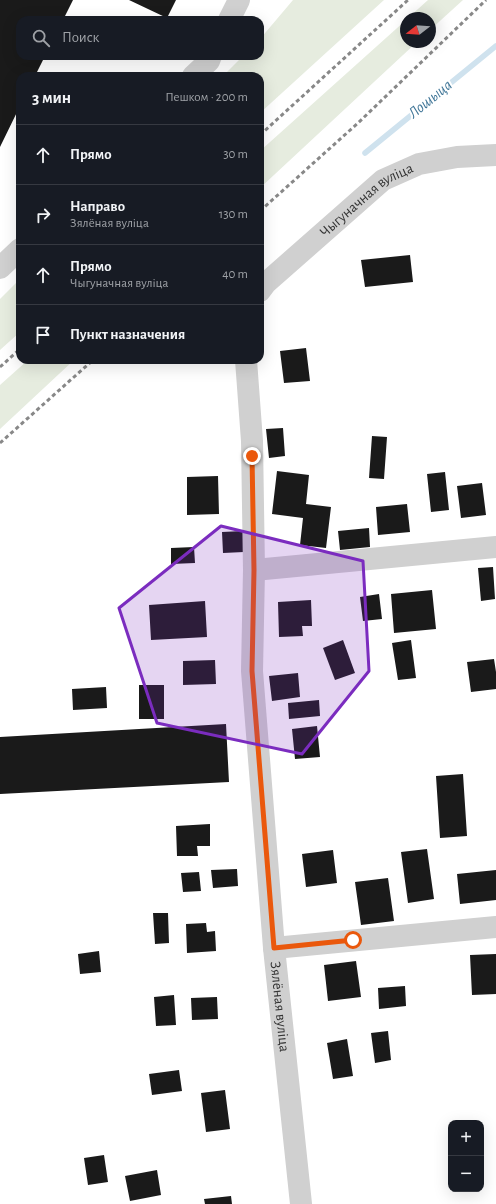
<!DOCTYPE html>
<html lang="ru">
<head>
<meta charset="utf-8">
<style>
	body { margin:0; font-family:"Alegreya Sans",sans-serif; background:#20242c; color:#f1f3f6 }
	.controls { position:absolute; right:12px; bottom:12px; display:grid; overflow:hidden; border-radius:8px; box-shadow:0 4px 16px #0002 }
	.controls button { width:36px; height:36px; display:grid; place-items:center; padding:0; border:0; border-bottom:1px solid #363941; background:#171b24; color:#f1f3f6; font:20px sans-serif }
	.compass { position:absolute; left:400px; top:12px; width:36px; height:36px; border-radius:50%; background:#171b24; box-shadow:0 4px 16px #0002; rotate:253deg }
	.stop { position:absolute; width:12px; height:12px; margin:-9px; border:3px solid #ea580c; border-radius:50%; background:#fff }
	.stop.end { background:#ea580c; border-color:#fff; box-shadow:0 1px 4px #0008 }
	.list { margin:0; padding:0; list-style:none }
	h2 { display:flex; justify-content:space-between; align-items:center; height:52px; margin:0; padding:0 16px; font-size:17px }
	h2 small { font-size:13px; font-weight:400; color:#9ea1a6 }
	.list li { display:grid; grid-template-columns:26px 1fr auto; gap:12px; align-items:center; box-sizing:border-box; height:60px; padding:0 16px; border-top:1px solid #363941 }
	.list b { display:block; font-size:15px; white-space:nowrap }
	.list p { margin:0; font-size:13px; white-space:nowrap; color:#9ea1a6 }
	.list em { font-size:13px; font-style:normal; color:#9ea1a6 }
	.icon { flex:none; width:22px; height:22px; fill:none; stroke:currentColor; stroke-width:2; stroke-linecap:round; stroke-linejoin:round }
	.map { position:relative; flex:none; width:496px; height:1204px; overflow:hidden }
	.search { position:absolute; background:#171b24; box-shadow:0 4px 16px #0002; left:16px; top:16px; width:248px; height:44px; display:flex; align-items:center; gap:10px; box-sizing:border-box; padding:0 14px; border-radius:12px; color:#9ea1a6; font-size:15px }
	.panel { position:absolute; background:#171b24; box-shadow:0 4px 16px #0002; left:16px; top:72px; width:248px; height:292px; border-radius:12px }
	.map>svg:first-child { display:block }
	.green { fill:#e6ecdf }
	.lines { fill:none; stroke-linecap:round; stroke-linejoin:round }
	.stream { stroke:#cfe2ee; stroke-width:5.5 }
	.building { fill:#1a1a1a }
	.minor { stroke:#d0d0d0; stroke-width:22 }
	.rail { stroke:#888; stroke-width:3; stroke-dasharray:4 3; stroke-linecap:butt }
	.route { stroke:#ea580c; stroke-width:5 }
	.marked { fill:#7b2cbf; fill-opacity:0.2; stroke:#7b2cbf; stroke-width:3; stroke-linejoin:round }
	.labels { text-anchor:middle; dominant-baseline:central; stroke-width:4; stroke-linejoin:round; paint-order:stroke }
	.street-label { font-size:15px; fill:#333; stroke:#fff }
	.water-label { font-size:16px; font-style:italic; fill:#3f7597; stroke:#fff }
</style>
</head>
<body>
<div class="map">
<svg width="496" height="1204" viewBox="0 0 496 1204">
	<rect width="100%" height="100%" fill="#fff"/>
	<path class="green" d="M 293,0 L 384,0 L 260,113 L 260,76 L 223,76 L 243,56 L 260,56 L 260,39 Z
		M 428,0 L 463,0 L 430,30 L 430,18 L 408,18 Z
		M 406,20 L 406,42 L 417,42 L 260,188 L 260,151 Z
		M 20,279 L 20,332 L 0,350 L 0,299 Z
		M 28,360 L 74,360 L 0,429 L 0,385 Z"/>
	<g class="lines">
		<path class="stream" d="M 365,153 L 496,46"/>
	</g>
	<path class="building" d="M 0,0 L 73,0 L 63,20 L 20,20 L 20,56 L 45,56 L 35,76 L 20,76 L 20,106 L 0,147 Z
		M 129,0 L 176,0 L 167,18 Z
		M 410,255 L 413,282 L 365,287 L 361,260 Z
		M 306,348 L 310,381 L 284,383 L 280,351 Z
		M 283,428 L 285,456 L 269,458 L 266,429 Z
		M 372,436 L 387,437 L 384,479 L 369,478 Z
		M 277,471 L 309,475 L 306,504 L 331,507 L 326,548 L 300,545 L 303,518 L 272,514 Z
		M 445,472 L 449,510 L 431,512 L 427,474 Z
		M 218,476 L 219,514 L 187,515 L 187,477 Z
		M 482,483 L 486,515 L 461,518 L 457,486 Z
		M 407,504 L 410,532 L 378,535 L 376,507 Z
		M 369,528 L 370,547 L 340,550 L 338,531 Z
		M 243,531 L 244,552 L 223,553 L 222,532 Z
		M 194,547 L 195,563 L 171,564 L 171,548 Z
		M 493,567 L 495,599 L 481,601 L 478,568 Z
		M 432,590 L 436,629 L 394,633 L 391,594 Z
		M 379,594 L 382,619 L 363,621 L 360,597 Z
		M 311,600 L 312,626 L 302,626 L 303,636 L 279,637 L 278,602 Z
		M 205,601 L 207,637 L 151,640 L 149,605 Z
		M 343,640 L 355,673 L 335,680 L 323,648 Z
		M 411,640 L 416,678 L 398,680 L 392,643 Z
		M 494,659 L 496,672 L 496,689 L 471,692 L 467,662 Z
		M 215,660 L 216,684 L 183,685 L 183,661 Z
		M 298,673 L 300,697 L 272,701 L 269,676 Z
		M 139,685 L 164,685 L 164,719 L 139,719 Z
		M 106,687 L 107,708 L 73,710 L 72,689 Z
		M 319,700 L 320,716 L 289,719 L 288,703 Z
		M 226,724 L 229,782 L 0,794 L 0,737 Z
		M 317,726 L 320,757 L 295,759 L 292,729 Z
		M 463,774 L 467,836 L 440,838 L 436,776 Z
		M 210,824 L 210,846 L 197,846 L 198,856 L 177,856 L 176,826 Z
		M 427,849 L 434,899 L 408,903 L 401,852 Z
		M 333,850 L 337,883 L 306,887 L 302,854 Z
		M 237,869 L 238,886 L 213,888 L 211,870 Z
		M 496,870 L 496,900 L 460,904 L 457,874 Z
		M 199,872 L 201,891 L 183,892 L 181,873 Z
		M 388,878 L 394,921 L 361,925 L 355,882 Z
		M 153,913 L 168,913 L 169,943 L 155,944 Z
		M 206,923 L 207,932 L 215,931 L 216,951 L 187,953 L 186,924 Z
		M 99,951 L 101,972 L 80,974 L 78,954 Z
		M 496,954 L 496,994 L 472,995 L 470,955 Z
		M 356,961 L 361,997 L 328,1001 L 324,965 Z
		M 405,986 L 406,1006 L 379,1009 L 378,988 Z
		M 174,995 L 176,1025 L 156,1026 L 154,997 Z
		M 217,997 L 218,1019 L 192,1020 L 191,998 Z
		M 388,1031 L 391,1060 L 375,1063 L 371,1033 Z
		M 347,1039 L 353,1076 L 333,1079 L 327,1043 Z
		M 179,1070 L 182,1091 L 152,1095 L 149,1074 Z
		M 225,1090 L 230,1129 L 206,1132 L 201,1093 Z
		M 104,1155 L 108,1182 L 88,1185 L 84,1158 Z
		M 157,1170 L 161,1195 L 130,1201 L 125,1176 Z
		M 231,1196 L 232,1204 L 205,1204 L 204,1199 Z"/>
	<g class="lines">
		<g class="minor">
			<path d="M 229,20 L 239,0"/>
			<path d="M 193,76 L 209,61 L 211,56"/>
			<path d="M 0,268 L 20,249"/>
			<path id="s1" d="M 260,291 L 266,283 L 383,180 L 419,164 L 457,157 L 496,155"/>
			<path id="s2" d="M 246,360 L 252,441 L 254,570 L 252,671 L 274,948 L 301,1204"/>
			<path d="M 254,570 L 496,547"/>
			<path d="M 274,948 L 496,927"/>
		</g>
		<path class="rail" d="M 260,135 L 408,0
			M 260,211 L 358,123 L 486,0
			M 0,367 L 20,349
			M 0,443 L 93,360"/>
	</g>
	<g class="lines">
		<path class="route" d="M 252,456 L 254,570 L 252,671 L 274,948 L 353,940"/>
	</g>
	<path class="marked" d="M 221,526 L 363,561 L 369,671 L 302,754 L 157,723 L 119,608 Z"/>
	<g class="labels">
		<g class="street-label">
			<text stroke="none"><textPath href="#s1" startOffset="141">Чыгуначная вуліца</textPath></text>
			<text stroke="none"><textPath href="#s2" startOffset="648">Зялёная вуліца</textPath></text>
		</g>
		<g class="water-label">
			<text transform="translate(430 99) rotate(-39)">Лошыца</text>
		</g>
	</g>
</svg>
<div class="controls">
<button>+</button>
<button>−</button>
</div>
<svg class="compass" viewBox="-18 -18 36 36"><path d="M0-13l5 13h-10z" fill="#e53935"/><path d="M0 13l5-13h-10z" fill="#9ea1a6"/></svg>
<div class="stop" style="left:353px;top:940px"></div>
<div class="stop end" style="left:252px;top:456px"></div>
<div class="search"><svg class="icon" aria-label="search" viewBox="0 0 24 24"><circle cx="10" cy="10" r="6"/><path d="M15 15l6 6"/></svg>Поиск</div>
<section class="panel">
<h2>3 мин<small>Пешком · 200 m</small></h2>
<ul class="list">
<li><svg class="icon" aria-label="ahead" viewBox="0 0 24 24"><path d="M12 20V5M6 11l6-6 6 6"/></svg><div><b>Прямо</b></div><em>30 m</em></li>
<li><svg class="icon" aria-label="right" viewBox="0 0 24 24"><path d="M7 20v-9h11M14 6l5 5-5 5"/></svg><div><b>Направо</b><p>Зялёная вуліца</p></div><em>130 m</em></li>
<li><svg class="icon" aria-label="ahead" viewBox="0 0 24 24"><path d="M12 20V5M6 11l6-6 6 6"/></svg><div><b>Прямо</b><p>Чыгуначная вуліца</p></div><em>40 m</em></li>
<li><svg class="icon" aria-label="arrive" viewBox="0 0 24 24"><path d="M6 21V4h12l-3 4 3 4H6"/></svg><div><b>Пункт назначения</b></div></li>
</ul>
</section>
</div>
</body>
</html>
